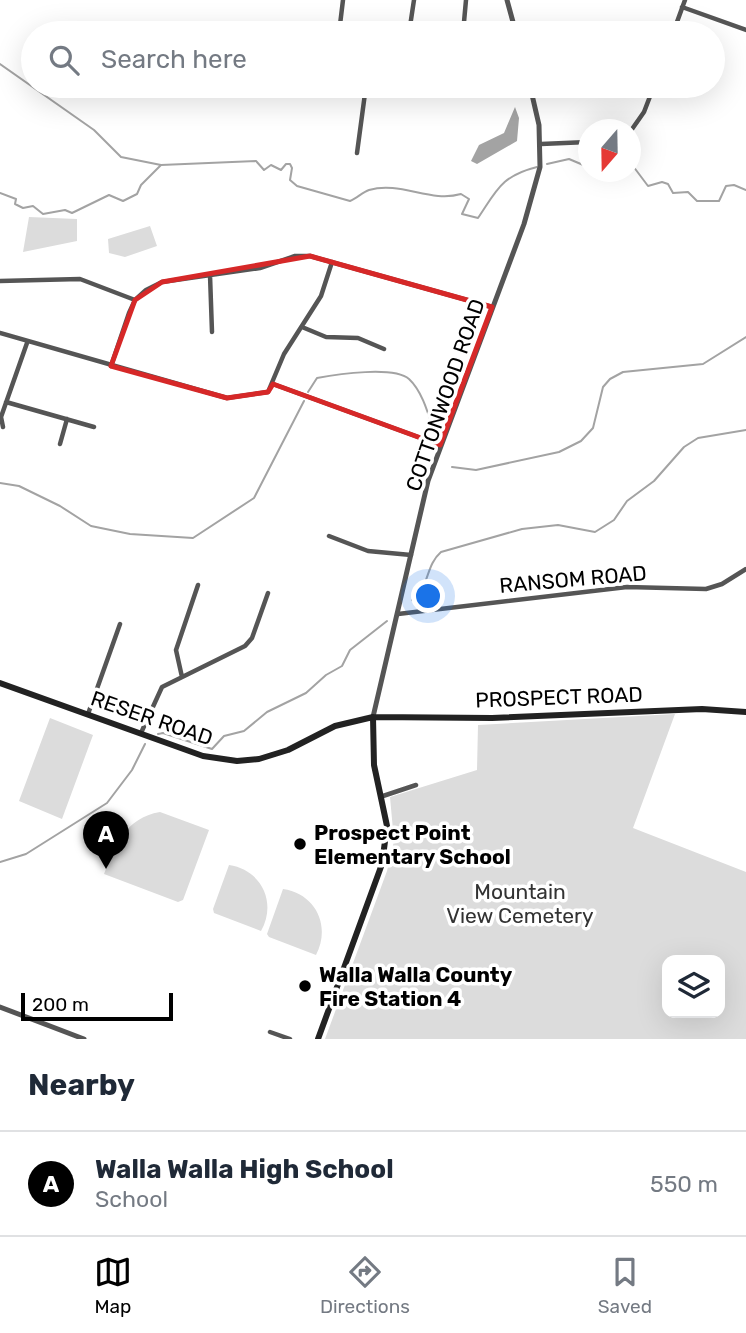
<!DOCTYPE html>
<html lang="en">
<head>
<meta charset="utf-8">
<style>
	body { margin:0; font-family:Rubik,sans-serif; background:#f2f2f3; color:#1f2937 }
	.controls { position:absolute; right:21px; bottom:21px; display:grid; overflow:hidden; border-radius:14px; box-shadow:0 7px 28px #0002 }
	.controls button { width:63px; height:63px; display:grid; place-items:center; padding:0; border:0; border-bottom:2px solid #e0e1e3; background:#fff; color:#1f2937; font:35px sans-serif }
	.compass { position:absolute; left:578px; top:119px; width:63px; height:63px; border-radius:50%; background:#fff; box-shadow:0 7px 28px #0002; rotate:200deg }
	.scale { position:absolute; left:21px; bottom:18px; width:152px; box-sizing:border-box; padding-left:7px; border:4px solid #000; border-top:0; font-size:19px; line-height:24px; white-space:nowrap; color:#000; -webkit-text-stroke:5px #fff; paint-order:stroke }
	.you { position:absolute; left:429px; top:597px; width:24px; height:24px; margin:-18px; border:5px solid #fff; border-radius:50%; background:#1a73e8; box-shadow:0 0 0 10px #1a73e833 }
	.badge { display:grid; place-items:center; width:46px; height:46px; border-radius:50%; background:#000; color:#fff; font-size:23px; font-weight:700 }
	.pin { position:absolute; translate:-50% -58px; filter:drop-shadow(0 2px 4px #0008) }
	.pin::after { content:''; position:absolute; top:37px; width:24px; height:21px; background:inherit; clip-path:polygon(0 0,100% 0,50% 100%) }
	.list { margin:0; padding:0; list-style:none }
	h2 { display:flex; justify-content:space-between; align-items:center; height:91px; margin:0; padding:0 28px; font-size:30px }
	h2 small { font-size:23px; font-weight:400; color:#747a83 }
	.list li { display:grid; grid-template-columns:46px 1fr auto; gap:21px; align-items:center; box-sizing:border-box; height:105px; padding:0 28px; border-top:2px solid #e0e1e3 }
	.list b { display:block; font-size:26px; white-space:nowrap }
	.list p { margin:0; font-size:23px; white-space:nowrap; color:#747a83 }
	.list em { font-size:23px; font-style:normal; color:#747a83 }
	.icon { flex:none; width:38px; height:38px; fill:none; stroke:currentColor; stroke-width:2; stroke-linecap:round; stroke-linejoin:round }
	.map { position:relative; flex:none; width:746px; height:1039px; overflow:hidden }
	.search { position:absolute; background:#fff; box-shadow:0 7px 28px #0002; left:21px; right:21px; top:21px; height:77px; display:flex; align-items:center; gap:18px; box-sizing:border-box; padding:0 24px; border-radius:38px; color:#747a83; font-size:26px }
	.sheet { height:196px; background:#fff }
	nav { display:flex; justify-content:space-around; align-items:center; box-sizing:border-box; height:98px; border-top:2px solid #e0e1e3; background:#fff; font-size:19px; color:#747a83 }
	nav a { display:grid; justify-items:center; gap:4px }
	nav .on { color:#000 }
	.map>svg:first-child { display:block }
	.green { fill:#dcdcdc; fill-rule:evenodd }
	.water { fill:#a3a3a3 }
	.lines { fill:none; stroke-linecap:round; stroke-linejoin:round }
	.stream { stroke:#a3a3a3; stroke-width:2 }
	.minor { stroke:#555; stroke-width:4.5 }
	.tertiary { stroke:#555; stroke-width:5 }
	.secondary { stroke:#222; stroke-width:6 }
	.marked { fill:none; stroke:#d62828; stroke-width:5; stroke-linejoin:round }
	.poi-dot { fill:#000; stroke:#fff; stroke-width:2.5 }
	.labels { text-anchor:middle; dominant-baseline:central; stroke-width:7; stroke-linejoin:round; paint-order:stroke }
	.street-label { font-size:21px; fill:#000; stroke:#fff }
	.poi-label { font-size:21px; font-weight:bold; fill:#000; stroke:#fff; text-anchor:start }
	.park-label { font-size:21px; fill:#333; stroke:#fff }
</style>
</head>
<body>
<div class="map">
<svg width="746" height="1039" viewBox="0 0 746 1039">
	<rect width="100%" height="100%" fill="#fff"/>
	<path class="green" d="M 29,217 L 77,219 L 77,241 L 23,252 Z
		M 150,226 L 157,246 L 125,257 L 109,253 L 108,239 Z
		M 675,714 L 633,828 L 746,872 L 746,1039 L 325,1039 L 387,871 L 394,841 L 390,797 L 477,770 L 478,725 ZM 667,960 L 720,960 L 720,1013 L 667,1013 Z
		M 50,718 L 93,735 L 62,819 L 19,801 Z
		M 160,812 L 209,830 L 183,900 L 178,902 L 104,874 C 116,845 125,818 160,812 Z
		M 229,865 C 262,870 277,903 261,931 L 214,913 L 213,909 Z
		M 283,889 C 316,894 331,926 316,955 L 269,937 L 267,934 Z"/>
	<path class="water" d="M 515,107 L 519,118 L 517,141 L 477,164 L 471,161 L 479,145 L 504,133 Z"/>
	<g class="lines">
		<path class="stream" d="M 0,64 L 94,130 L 121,157 L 161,165
			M 630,162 L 648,186 L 662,182 L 668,184 L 673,193 L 688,192 L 697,201 L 719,201 L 726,186 L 734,185 L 746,190
			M 547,164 L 569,159 L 588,167
			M 0,193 L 16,199 L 15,204 L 23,208 L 33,206 L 43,214 L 65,210 L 72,213 L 109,195 L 123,201 L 137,194 L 141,185 L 161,165 L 256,161 L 264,170 L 271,165 L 281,170 L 286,164 L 290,164 L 292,168 L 290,180 L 297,186 L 350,201 C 357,198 363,192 369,190 C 401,181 430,203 461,194 L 469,199 L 462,214 L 478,218 C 497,190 501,176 537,167
			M 308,392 L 317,378 C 338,374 394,366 409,379 C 422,391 428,413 433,429
			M 452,467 L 476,470 L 559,452 L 581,441 L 593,428 L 603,387 L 610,379 L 623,372 L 703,364 L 746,337
			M 0,483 L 19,486 L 60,506 L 91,526 L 130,534 L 193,538 L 254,498 L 304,401
			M 412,600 C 430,587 425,566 441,552 L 522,529 L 558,525 L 595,532 L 614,520 L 627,501 L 654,481 L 684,447 L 698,438 L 746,430
			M 158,734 L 163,733 L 212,749 L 224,736 L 244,731 L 267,712 L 306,693 L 326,675 L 342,666 L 350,650 L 387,621
			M 0,862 L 26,854 L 107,803 L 132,770 L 145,744"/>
		<path class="minor" d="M 682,7 L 746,30
			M 339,33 L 343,0
			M 409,33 L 414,0
			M 463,33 L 466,0
			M 673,33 L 685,0
			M 380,86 L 415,91 L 434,86
			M 630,132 L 644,112 L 654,86
			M 541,144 L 588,142
			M 357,153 L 366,86
			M 210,275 L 212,332
			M 0,281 L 80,279 L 135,300
			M 302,327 L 326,337 L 358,338 L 384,349
			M 0,333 L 227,398 L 268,392 L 284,354 L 321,296 L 332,262
			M 111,366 L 129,313 L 135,300 L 146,290 L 162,282 L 260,268 L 295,256 L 310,256 L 492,307
			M 273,384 L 440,445
			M 6,402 L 94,427
			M 3,427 L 1,417 L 27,343
			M 60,444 L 67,419
			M 329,536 L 368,551 L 411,555
			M 398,614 L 627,587 L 706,589 L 722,584 L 746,569
			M 182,677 L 176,650 L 198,585
			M 88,714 L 120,624
			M 141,733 L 162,687 L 245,646 L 252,638 L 268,593
			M 383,796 L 416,785
			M 270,1032 L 290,1039"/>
		<path class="tertiary" d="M 507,0 L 516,33
			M 373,717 L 428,481 L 524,224 L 540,167 L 539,125 L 530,86
			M 0,1007 L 84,1039"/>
		<path class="secondary" d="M 0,683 L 203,756 L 237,761 L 259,759 L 288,750 L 335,726 L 373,717 L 492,718 L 702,709 L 746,712
			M 318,1039 L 382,864 L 387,826 L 374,765 L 373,717"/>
	</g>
	<path class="marked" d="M 310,256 L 492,307 L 440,445 L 273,384 L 268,392 L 227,398 L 111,366 L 135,300 L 162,282 Z"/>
	<g class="poi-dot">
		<circle cx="300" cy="844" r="7"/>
		<circle cx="305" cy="986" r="7"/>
	</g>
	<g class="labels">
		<g class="street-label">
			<text transform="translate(445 395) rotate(-71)">COTTONWOOD ROAD</text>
			<text transform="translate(573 579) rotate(-5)">RANSOM ROAD</text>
			<text transform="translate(559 697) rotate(-2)">PROSPECT ROAD</text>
			<text transform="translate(152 718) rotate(19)">RESER ROAD</text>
		</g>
		<g class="poi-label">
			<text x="314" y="832">Prospect Point<tspan x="314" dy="24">Elementary School</tspan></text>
			<text x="319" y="974">Walla Walla County<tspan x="319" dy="24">Fire Station 4</tspan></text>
		</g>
		<g class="park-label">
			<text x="520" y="891">Mountain<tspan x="520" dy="24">View Cemetery</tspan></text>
		</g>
	</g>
</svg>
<div class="controls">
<button><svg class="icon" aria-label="layers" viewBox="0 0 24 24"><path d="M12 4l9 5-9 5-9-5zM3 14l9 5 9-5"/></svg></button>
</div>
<svg class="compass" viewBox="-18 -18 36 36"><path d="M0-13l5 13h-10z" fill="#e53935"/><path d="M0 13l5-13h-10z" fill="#747a83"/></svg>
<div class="scale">200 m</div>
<div class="you"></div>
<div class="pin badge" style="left:106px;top:869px">A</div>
<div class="search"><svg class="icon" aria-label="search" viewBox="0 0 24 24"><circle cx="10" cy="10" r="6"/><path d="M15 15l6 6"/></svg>Search here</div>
</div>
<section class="sheet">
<h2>Nearby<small></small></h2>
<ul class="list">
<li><span class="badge">A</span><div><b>Walla Walla High School</b><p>School</p></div><em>550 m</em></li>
</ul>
</section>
<nav>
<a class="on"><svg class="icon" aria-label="map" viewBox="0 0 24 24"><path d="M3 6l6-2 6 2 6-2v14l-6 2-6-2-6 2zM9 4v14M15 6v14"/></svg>Map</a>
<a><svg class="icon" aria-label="directions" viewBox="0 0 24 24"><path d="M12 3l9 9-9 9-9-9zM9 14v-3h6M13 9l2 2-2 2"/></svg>Directions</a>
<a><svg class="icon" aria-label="saved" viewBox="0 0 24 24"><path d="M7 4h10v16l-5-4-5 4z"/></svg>Saved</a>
</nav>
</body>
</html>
